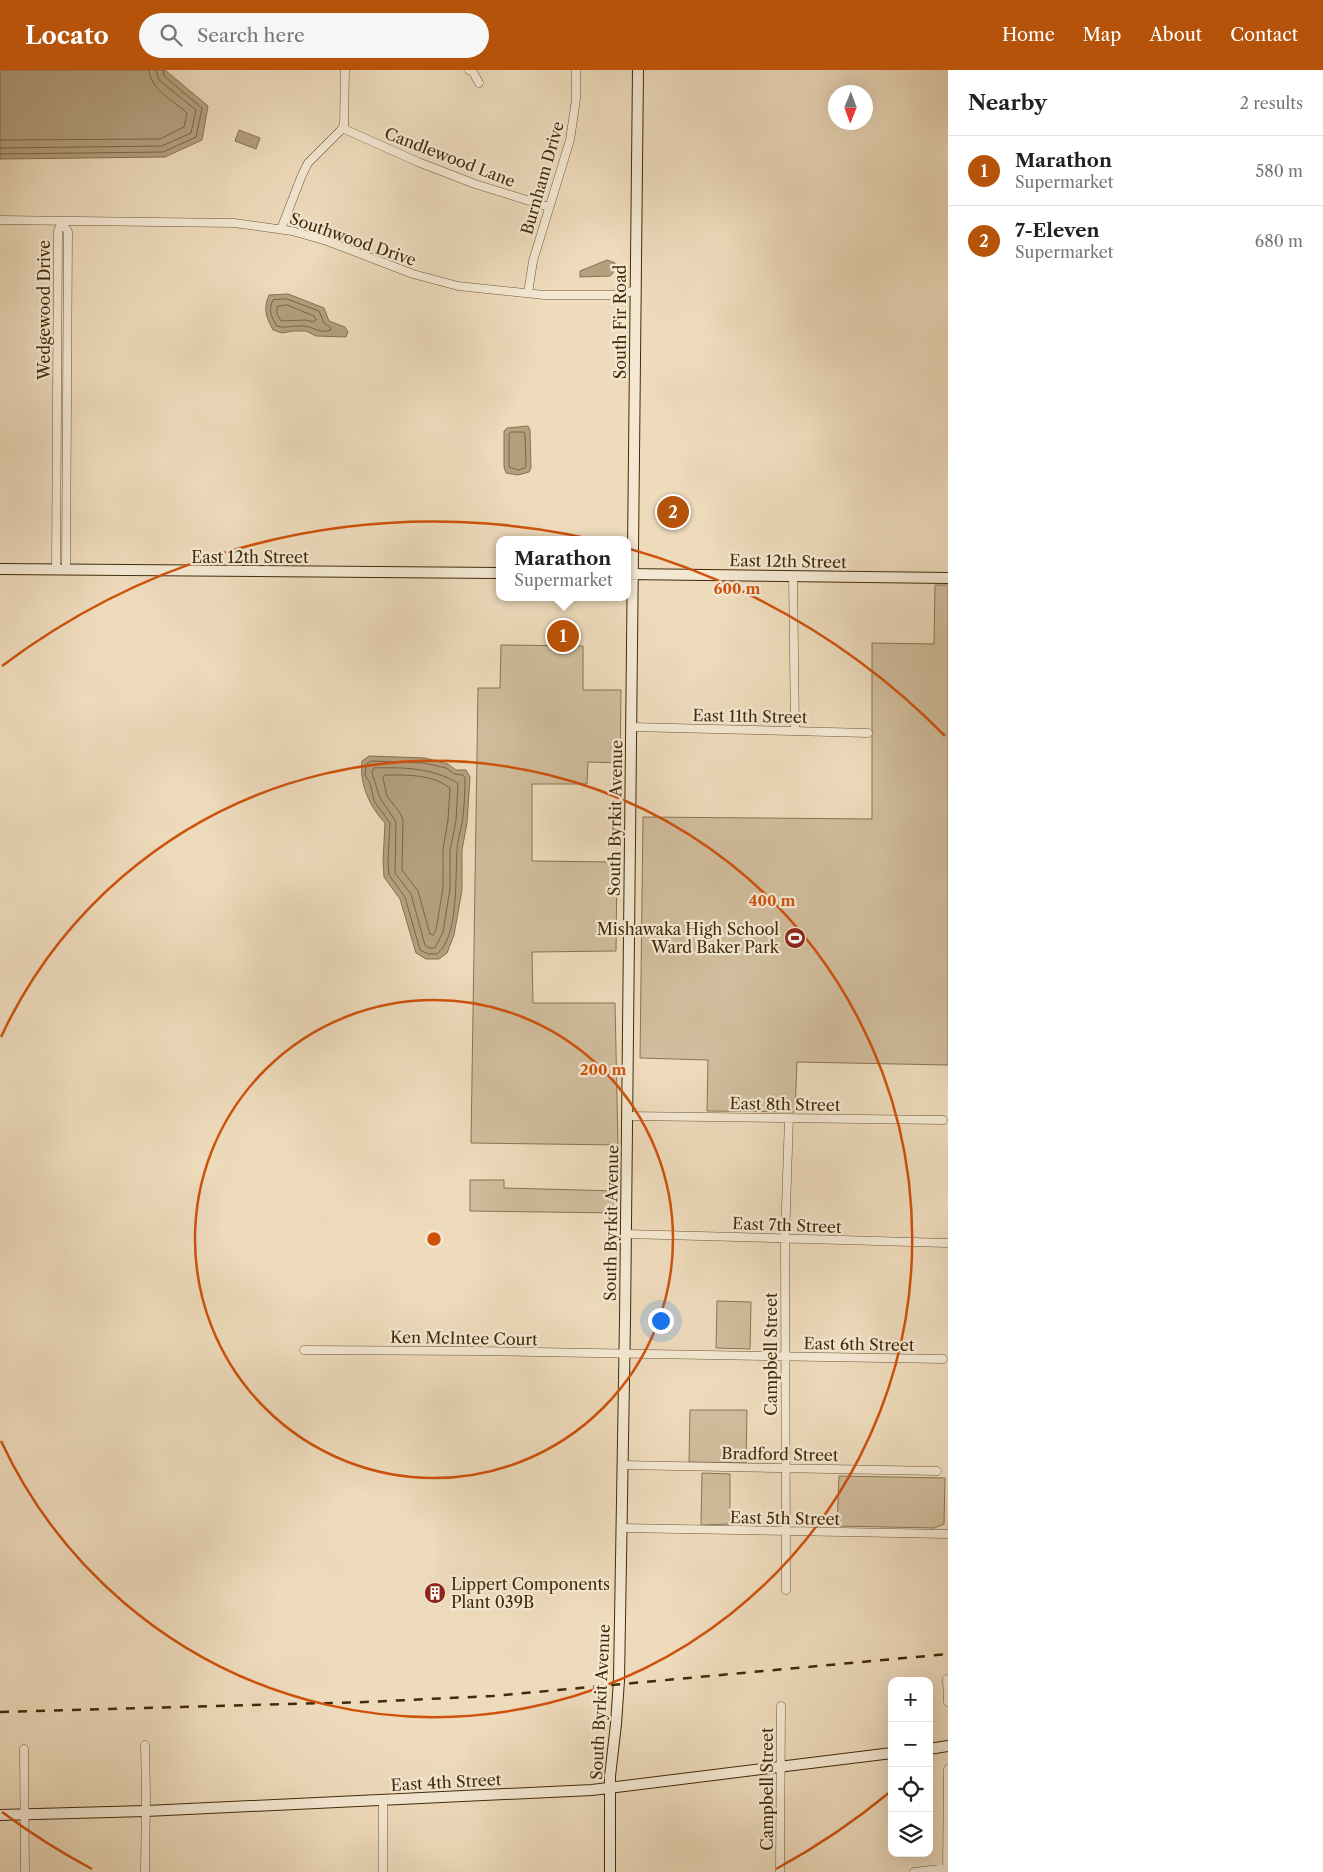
<!DOCTYPE html>
<html lang="en">
<head>
<meta charset="utf-8">
<style>
	body { margin:0; font-family:"Libre Caslon Text",serif; background:#f6f6f6; color:#222 }
	.controls { position:absolute; right:15px; bottom:15px; display:grid; overflow:hidden; border-radius:10px; box-shadow:0 5px 20px #0002 }
	.controls button { width:45px; height:45px; display:grid; place-items:center; padding:0; border:0; border-bottom:1px solid #e0e0e0; background:#fff; color:#222; font:25px sans-serif }
	.compass { position:absolute; left:828px; top:15px; width:45px; height:45px; border-radius:50%; background:#fff; box-shadow:0 5px 20px #0002; rotate:181deg }
	.you { position:absolute; left:660px; top:1250px; width:18px; height:18px; margin:-12px; border:4px solid #fff; border-radius:50%; background:#1a73e8; box-shadow:0 0 0 8px #1a73e833 }
	.badge { display:grid; place-items:center; width:32px; height:32px; border-radius:50%; background:#b45309; color:#fff; font-size:16px; font-weight:700 }
	.pin { position:absolute; translate:-50% -50%; border:2px solid #fff; box-shadow:0 1px 5px #0006 }
	.popup { position:absolute; left:496px; top:466px; width:135px; height:65px; box-sizing:border-box; display:grid; place-content:center; border-radius:10px; background:#fff; filter:drop-shadow(0 1px 4px #0005); font-size:16px; white-space:nowrap; color:#767676 }
	.popup b { font-size:19px; color:#222 }
	.popup::after { content:''; position:absolute; left:50%; top:100%; margin-left:-10px; border:10px solid transparent; border-top-color:#fff }
	.list { margin:0; padding:0; list-style:none }
	h2 { display:flex; justify-content:space-between; align-items:center; height:65px; margin:0; padding:0 20px; font-size:21px }
	h2 small { font-size:16px; font-weight:400; color:#767676 }
	.list li { display:grid; grid-template-columns:32px 1fr auto; gap:15px; align-items:center; box-sizing:border-box; height:70px; padding:0 20px; border-top:1px solid #e0e0e0 }
	.list b { display:block; font-size:19px; white-space:nowrap }
	.list p { margin:0; font-size:16px; white-space:nowrap; color:#767676 }
	.list em { font-size:16px; font-style:normal; color:#767676 }
	.icon { flex:none; width:28px; height:28px; fill:none; stroke:currentColor; stroke-width:2; stroke-linecap:round; stroke-linejoin:round }
	.map { position:relative; flex:none; width:948px; height:1802px; overflow:hidden }
	header { display:flex; align-items:center; gap:30px; box-sizing:border-box; height:70px; padding:0 25px; background:#b45309; color:#fff }
	header strong { font-size:24px }
	nav { display:flex; gap:28px; margin-inline-start:auto; font-size:18px }
	.search { width:350px; height:45px; background:#f6f6f6; display:flex; align-items:center; gap:12px; box-sizing:border-box; padding:0 18px; border-radius:28px; color:#767676; font-size:19px }
	main { display:flex }
	aside { flex:1; background:#fff }
	.map>svg:first-child { display:block }
	.green { fill:#d1bd9d; stroke:#8a7452 }
	.water { fill:#b49f7f; stroke:#87714f }
	.lines { fill:none; stroke-linecap:round; stroke-linejoin:round }
	.shore { stroke:#7c6544; stroke-width:1 }
	.street-casing { stroke:#6e5735; stroke-width:9 }
	.secondary-casing { stroke:#432b08; stroke-width:12 }
	.street { stroke:#f4e8d3; stroke-width:8 }
	.secondary { stroke:#f4e8d3; stroke-width:10 }
	.rail { stroke:#432b08; stroke-width:2.5; stroke-dasharray:9 9; stroke-linecap:butt }
	.ring { fill:none; stroke:#cf520b; stroke-width:2.5 }
	.labels { text-anchor:middle; dominant-baseline:central; stroke-width:4.5; stroke-linejoin:round; paint-order:stroke }
	.street-label { font-size:16px; fill:#432b08; stroke:#f4e8d3 }
	.poi-label { font-size:16px; fill:#432b08; stroke:#f4e8d3; text-anchor:end }
	.centre { fill:#cf520b; stroke:#f4e8d3; stroke-width:2.5 }
	.ring-label { font-size:15px; text-anchor:middle; font-weight:bold; fill:#cf520b; stroke:#f4e8d3; stroke-width:4.5; stroke-linejoin:round; paint-order:stroke }
</style>
</head>
<body>
<header>
<strong>Locato</strong>
<div class="search"><svg class="icon" aria-label="search" viewBox="0 0 24 24"><circle cx="10" cy="10" r="6"/><path d="M15 15l6 6"/></svg>Search here</div>
<nav><a>Home</a><a>Map</a><a>About</a><a>Contact</a></nav>
</header>
<main>
<div class="map">
<svg width="948" height="1802" viewBox="0 0 948 1802">
	<rect width="100%" height="100%" fill="#eedbbc"/>
	<filter id="stains"><feTurbulence type="fractalNoise" baseFrequency=".004" numOctaves="4"/><feColorMatrix values="0 0 0 0 .2 0 0 0 0 .09 0 0 0 0 .02 0 0 0 .5 -.17"/></filter>
	<radialGradient id="worn" r=".72"><stop offset=".6" stop-color="#630" stop-opacity="0"/><stop offset="1" stop-color="#630" stop-opacity=".3"/></radialGradient>
	<path class="green" d="M 935,515 L 948,515 L 948,995 L 797,992 L 795,1042 L 707,1041 L 708,990 L 640,988 L 643,747 L 872,749 L 872,573 L 934,574 Z
		M 501,575 L 583,576 L 583,620 L 621,620 L 620,693 L 588,692 L 587,714 L 532,714 L 532,791 L 617,792 L 616,881 L 532,882 L 533,933 L 615,933 L 618,1075 L 471,1073 L 478,618 L 500,618 Z
		M 470,1110 L 504,1110 L 504,1118 L 618,1121 L 617,1143 L 470,1141 Z
		M 717,1231 L 751,1232 L 750,1279 L 716,1278 Z
		M 690,1340 L 747,1340 L 746,1393 L 689,1392 Z
		M 702,1403 L 730,1404 L 730,1454 L 701,1455 Z
		M 839,1406 L 945,1408 L 944,1454 L 934,1458 L 837,1456 Z"/>
	<path class="water" d="M 0,0 L 165,0 L 208,36 L 202,70 L 165,87 L 0,89 Z
		M 239,60 L 260,68 L 256,79 L 235,71 Z
		M 607,190 L 615,193 L 613,203 L 610,206 L 580,207 L 580,201 Z
		M 288,224 L 324,238 L 329,251 L 345,257 L 348,262 L 346,267 L 316,266 L 306,261 L 293,261 L 282,263 L 273,260 C 266,247 263,239 269,225 Z
		M 528,356 L 530,360 L 531,398 L 529,402 L 518,405 L 506,403 L 504,397 L 504,361 L 507,358 Z
		M 369,686 L 425,688 L 448,694 L 456,700 L 466,700 L 470,707 L 467,753 L 462,780 L 462,820 L 454,865 L 447,883 L 439,889 L 426,889 L 416,883 L 400,829 L 384,807 L 383,792 L 385,753 C 370,737 359,714 362,691 Z"/>
	<g class="lines">
		<path class="shore" d="M 0,70 L 160,69 L 184,57 L 187,43 C 174,31 150,19 149,0
			M 0,78 L 162,76 L 191,63 L 196,40 L 159,10 L 156,0
			M 0,84 L 163,82 L 196,67 L 202,38 L 164,6 L 163,0
			M 287,229 L 319,241 L 324,253 L 330,257 L 331,260 C 320,264 314,257 304,256 C 295,255 285,259 277,256 C 271,247 268,239 273,230 Z
			M 287,235 L 314,246 L 316,250 L 313,252 L 306,250 L 281,251 L 277,244 L 277,237 Z
			M 511,362 L 523,362 L 525,363 L 526,395 L 525,398 L 518,400 L 509,397 L 509,365 Z
			M 371,691 L 424,693 L 446,698 L 455,704 L 463,705 L 465,708 C 465,723 464,739 462,754 C 460,763 457,772 457,781 C 455,807 459,867 437,884 L 428,884 L 420,880 L 405,827 L 389,805 L 388,792 L 390,753 L 374,731 L 370,713 L 365,705 L 366,695 Z
			M 374,698 C 404,697 432,698 458,713 L 456,751 L 450,780 L 450,819 L 443,862 L 435,878 L 429,878 L 425,875 L 411,824 L 395,803 L 396,752 L 380,728 L 372,703 Z
			M 385,705 C 408,705 431,704 450,718 L 448,750 L 443,779 L 443,818 L 436,860 L 433,865 L 430,864 L 418,821 L 402,800 L 403,750 L 400,743 L 387,726 L 383,708 Z"/>
		<g class="street-casing">
			<path id="street" d="M 469,0 L 473,2 L 479,13
				M 342,58 L 418,92 L 475,114 L 549,137
				M 0,150 L 234,153 L 292,161 L 327,171 L 413,204 L 458,216 L 544,225 L 620,225 L 635,220
				M 62,152 L 68,162 L 66,500
				M 281,159 L 302,105 L 308,93 L 341,60 L 344,55 L 345,0
				M 528,223 L 533,191 L 570,70 L 576,29 L 576,0
				M 56,500 L 58,161 L 62,152
				M 793,506 L 795,661
				M 631,657 L 868,663
				M 627,1046 L 943,1050
				M 626,1164 L 947,1173
				M 304,1280 L 475,1281 L 943,1289
				M 622,1395 L 937,1401
				M 622,1458 L 948,1464
				M 786,1520 L 785,1168 L 789,1048
				M 947,1609 L 948,1632
				M 24,1679 L 25,1802
				M 145,1802 L 146,1725 L 145,1675
				M 383,1802 L 383,1730
				M 780,1802 L 781,1636
				M 914,1802 L 948,1798
				M 947,1802 L 948,1699"/>
		</g>
		<g class="secondary-casing">
			<path id="secondary" d="M 0,499 L 499,503
				M 627,504 L 948,508
				M 929,1679 L 948,1676
				M 0,1745 L 146,1741 L 592,1720 L 892,1683
				M 610,1802 L 610,1706 L 616,1654 L 619,1610 L 625,1250 L 638,0"/>
		</g>
		<use href="#street" class="street"/>
		<use href="#secondary" class="secondary"/>
		<path class="rail" d="M 0,1642 L 365,1632 L 493,1626 L 948,1584"/>
	</g>
	<g class="ring">
		<circle cx="434" cy="1169" r="239"/>
		<path d="M1 967A478 478 0 1 1 1 1371"/>
		<path d="M890 1722A717 717 0 0 1 776 1799M92 1799A717 717 0 0 1 2 1742M2 596A717 717 0 0 1 945 666"/>
	</g>
	<defs>
		<g id="stadium-disc" transform="scale(1.125)"><circle r="9.5" fill="#8f2418" stroke="#f4e8d3"/><path d="M0-5a6.5 5 0 1 0 0 10a6.5 5 0 1 0 0-10ZM-3.5-1.8h7v3.6h-7Z" fill="#fff"/></g>
		<g id="building-disc" transform="scale(1.125)"><circle r="9.5" fill="#8f2418" stroke="#f4e8d3"/><path d="M-4-6H4V6H1V3H-1V6H-4ZM-2.5-4.3h1.7v1.8h-1.7ZM.8-4.3h1.7v1.8H.8ZM-2.5-1h1.7V.8h-1.7ZM.8-1h1.7V.8H.8Z" fill="#fff"/></g>
	</defs>
	<g fill-rule="evenodd">
		<use href="#stadium-disc" x="795" y="868"/>
		<use href="#building-disc" x="435" y="1523"/>
	</g>
	<g class="labels">
		<g class="street-label">
			<text transform="translate(450 87) rotate(21)">Candlewood Lane</text>
			<text transform="translate(542 108) rotate(-74)">Burnham Drive</text>
			<text transform="translate(353 169) rotate(19)">Southwood Drive</text>
			<text transform="translate(44 240) rotate(-90)">Wedgewood Drive</text>
			<text transform="translate(620 252) rotate(-90)">South Fir Road</text>
			<text x="250" y="487">East 12th Street</text>
			<text transform="translate(788 491) rotate(1)">East 12th Street</text>
			<text transform="translate(750 646) rotate(1)">East 11th Street</text>
			<text transform="translate(615 748) rotate(-89)">South Byrkit Avenue</text>
			<text transform="translate(785 1034) rotate(1)">East 8th Street</text>
			<text transform="translate(611 1153) rotate(-89)">South Byrkit Avenue</text>
			<text transform="translate(787 1155) rotate(2)">East 7th Street</text>
			<text transform="translate(464 1268) rotate(1)">Ken McIntee Court</text>
			<text transform="translate(859 1274) rotate(1)">East 6th Street</text>
			<text transform="translate(771 1284) rotate(-90)">Campbell Street</text>
			<text transform="translate(780 1384) rotate(1)">Bradford Street</text>
			<text transform="translate(785 1448) rotate(1)">East 5th Street</text>
			<text transform="translate(600 1632) rotate(-87)">South Byrkit Avenue</text>
			<text transform="translate(446 1712) rotate(-3)">East 4th Street</text>
			<text transform="translate(767 1719) rotate(-90)">Campbell Street</text>
		</g>
		<g class="poi-label">
			<text x="779" y="859">Mishawaka High School<tspan x="779" dy="18">Ward Baker Park</tspan></text>
			<text x="451" y="1514" text-anchor="start">Lippert Components<tspan x="451" dy="18">Plant 039B</tspan></text>
		</g>
	</g>
	<circle cx="434" cy="1169" r="8" class="centre"/>
	<g class="ring-label">
		<text x="737" y="524">600 m</text>
		<text x="772" y="836">400 m</text>
		<text x="603" y="1005">200 m</text>
	</g>
	<rect width="100%" height="100%" filter="url(#stains)"/>
	<rect width="100%" height="100%" fill="url(#worn)"/>
</svg>
<div class="controls">
<button>+</button>
<button>−</button>
<button><svg class="icon" aria-label="locate" viewBox="0 0 24 24"><circle cx="12" cy="12" r="6"/><path d="M12 2v4M12 18v4M2 12h4M18 12h4"/></svg></button>
<button><svg class="icon" aria-label="layers" viewBox="0 0 24 24"><path d="M12 4l9 5-9 5-9-5zM3 14l9 5 9-5"/></svg></button>
</div>
<svg class="compass" viewBox="-18 -18 36 36"><path d="M0-13l5 13h-10z" fill="#e53935"/><path d="M0 13l5-13h-10z" fill="#767676"/></svg>
<div class="you"></div>
<div class="pin badge" style="left:563px;top:566px">1</div>
<div class="popup"><b>Marathon</b>Supermarket</div>
<div class="pin badge" style="left:673px;top:442px">2</div>
</div>
<aside>
<h2>Nearby<small>2 results</small></h2>
<ul class="list">
<li><span class="badge">1</span><div><b>Marathon</b><p>Supermarket</p></div><em>580 m</em></li>
<li><span class="badge">2</span><div><b>7-Eleven</b><p>Supermarket</p></div><em>680 m</em></li>
</ul>
</aside>
</main>
</body>
</html>
